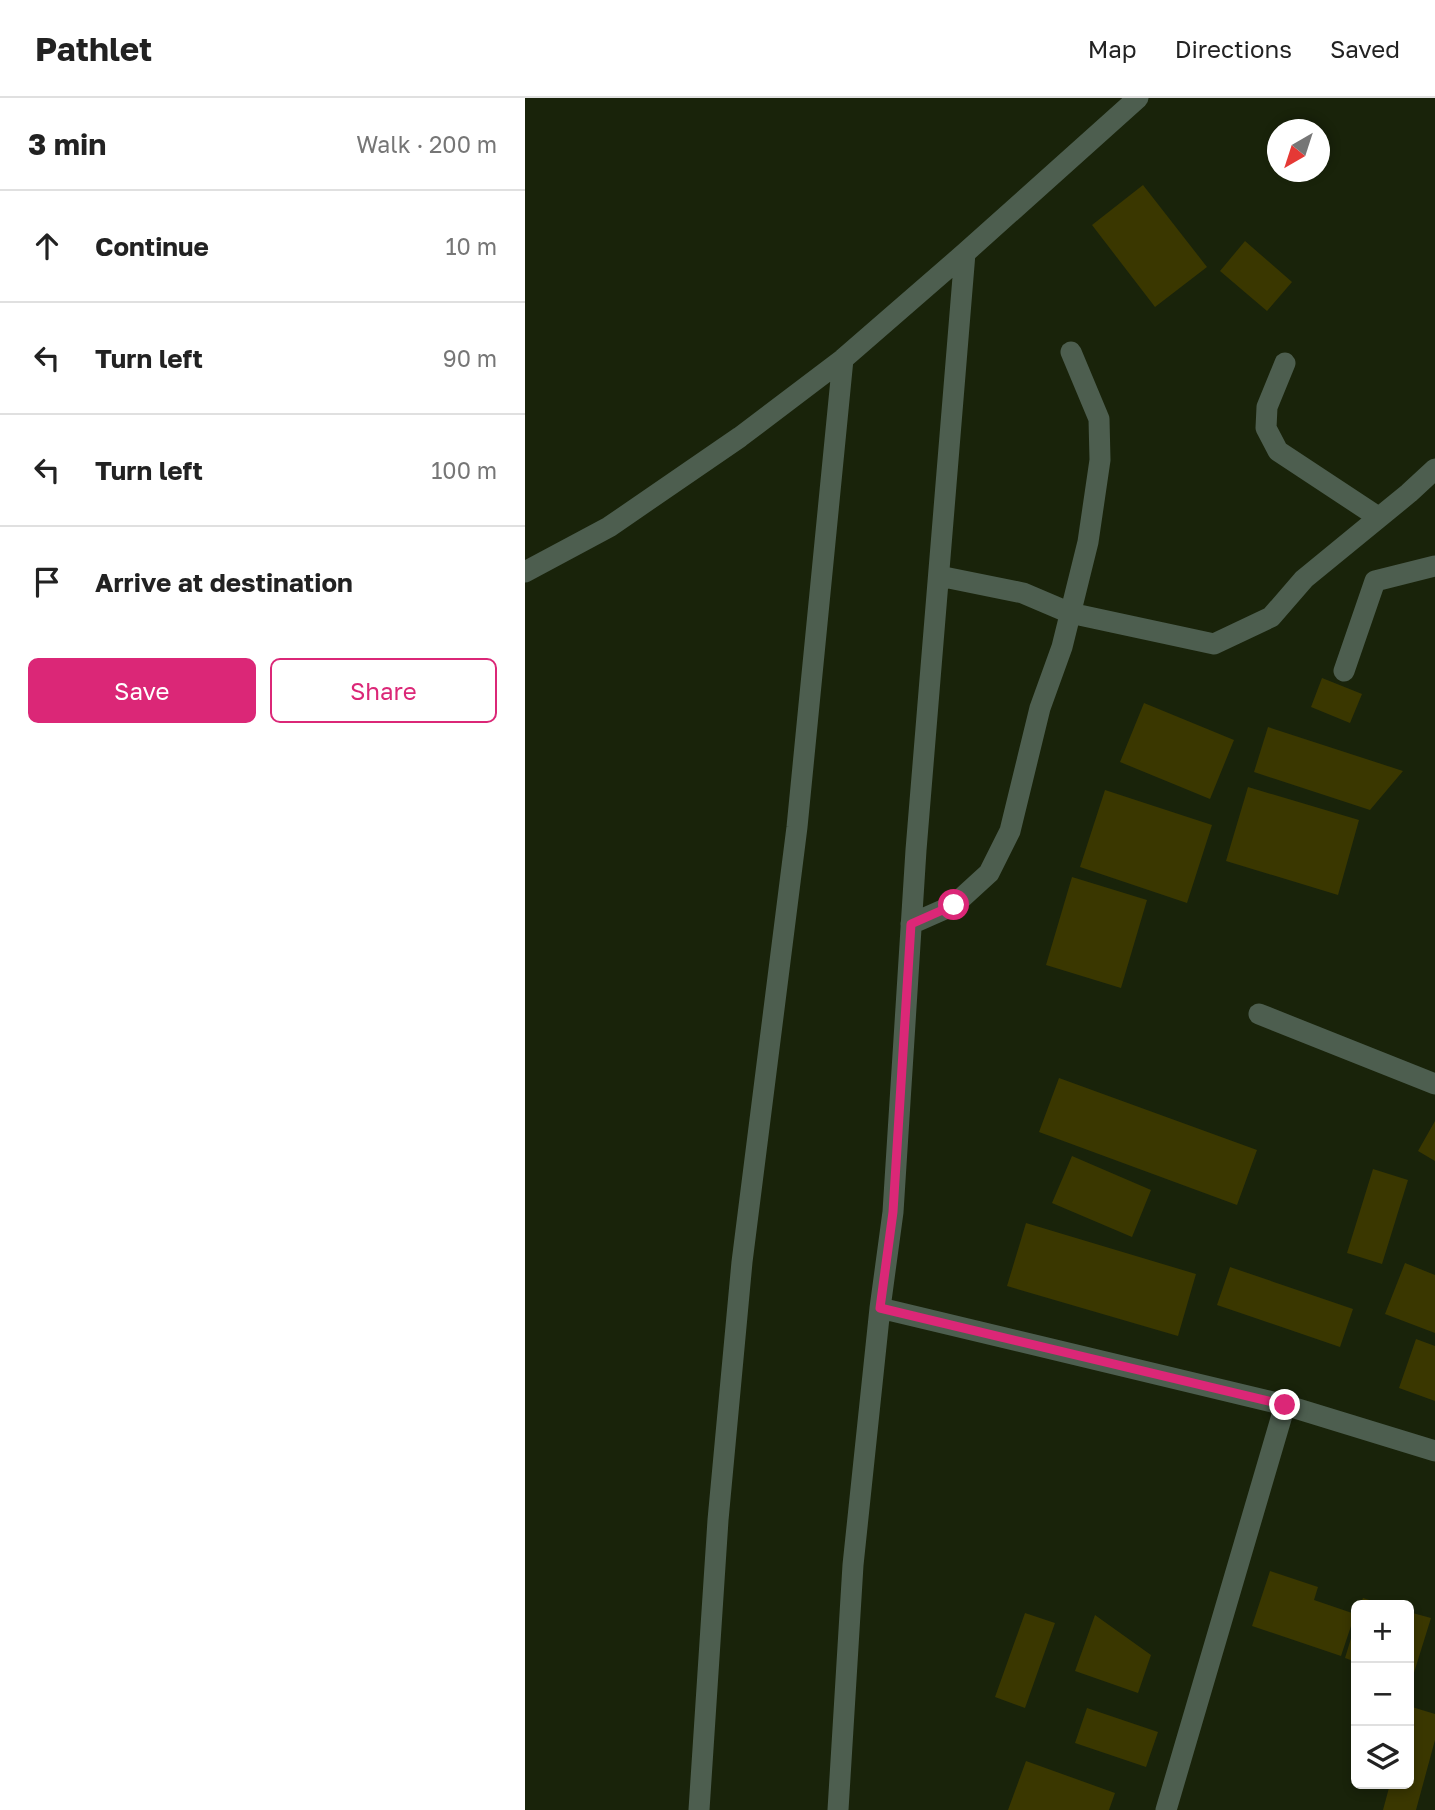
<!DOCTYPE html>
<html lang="en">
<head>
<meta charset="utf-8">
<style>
	body { margin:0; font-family:"Golos Text",sans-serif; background:#f2f2f2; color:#222 }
	.controls { position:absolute; right:21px; bottom:21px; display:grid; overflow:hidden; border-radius:10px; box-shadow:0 4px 10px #0003 }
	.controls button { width:63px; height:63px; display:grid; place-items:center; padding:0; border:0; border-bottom:2px solid #e0e0e0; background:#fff; color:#222; font:35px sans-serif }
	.compass { position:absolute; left:742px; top:21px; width:63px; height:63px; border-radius:50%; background:#fff; box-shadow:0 4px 10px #0003; rotate:219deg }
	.stop { position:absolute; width:21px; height:21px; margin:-16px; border:5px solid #db2777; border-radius:50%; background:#fff }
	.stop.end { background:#db2777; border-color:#fff; box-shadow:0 2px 7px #0008 }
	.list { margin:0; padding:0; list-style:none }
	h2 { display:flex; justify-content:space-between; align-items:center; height:91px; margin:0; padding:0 28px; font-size:30px }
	h2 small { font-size:23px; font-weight:400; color:#767676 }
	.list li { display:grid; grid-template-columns:46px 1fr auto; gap:21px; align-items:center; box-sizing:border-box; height:112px; padding:0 28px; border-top:2px solid #e0e0e0 }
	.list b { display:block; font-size:26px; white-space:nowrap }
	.list em { font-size:23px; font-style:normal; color:#767676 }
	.actions { display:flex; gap:14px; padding:21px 28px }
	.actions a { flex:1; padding:16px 0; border:2px solid #db2777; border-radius:10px; text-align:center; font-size:24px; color:#db2777 }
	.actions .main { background:#db2777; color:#fff }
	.icon { flex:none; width:38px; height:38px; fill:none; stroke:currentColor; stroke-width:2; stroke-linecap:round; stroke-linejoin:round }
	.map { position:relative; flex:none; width:910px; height:1712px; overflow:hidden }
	header { display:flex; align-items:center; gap:42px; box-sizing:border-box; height:98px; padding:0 35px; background:#fff; border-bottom:2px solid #e0e0e0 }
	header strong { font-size:33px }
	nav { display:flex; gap:38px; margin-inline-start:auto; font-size:24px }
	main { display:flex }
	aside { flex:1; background:#fff }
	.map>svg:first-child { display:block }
	.building { fill:#3a3700 }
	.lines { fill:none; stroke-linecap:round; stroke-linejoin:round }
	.minor { stroke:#4d5e4f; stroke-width:21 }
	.route { stroke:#db2777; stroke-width:9 }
</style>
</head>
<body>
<header>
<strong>Pathlet</strong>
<nav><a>Map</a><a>Directions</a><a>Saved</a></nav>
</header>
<main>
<aside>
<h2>3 min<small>Walk · 200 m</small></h2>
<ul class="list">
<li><svg class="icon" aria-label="ahead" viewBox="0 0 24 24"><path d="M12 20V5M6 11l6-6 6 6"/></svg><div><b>Continue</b></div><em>10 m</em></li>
<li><svg class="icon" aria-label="left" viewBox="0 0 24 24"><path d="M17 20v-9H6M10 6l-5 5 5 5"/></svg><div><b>Turn left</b></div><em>90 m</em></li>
<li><svg class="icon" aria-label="left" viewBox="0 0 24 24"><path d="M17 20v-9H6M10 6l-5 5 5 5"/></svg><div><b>Turn left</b></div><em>100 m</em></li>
<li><svg class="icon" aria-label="arrive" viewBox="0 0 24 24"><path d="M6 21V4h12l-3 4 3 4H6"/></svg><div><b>Arrive at destination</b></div></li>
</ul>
<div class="actions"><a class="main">Save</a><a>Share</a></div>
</aside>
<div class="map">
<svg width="910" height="1712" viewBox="0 0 910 1712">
	<rect width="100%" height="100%" fill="#19230a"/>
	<path class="building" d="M 618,87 L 682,169 L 630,209 L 567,127 Z
		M 720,143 L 767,184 L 742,213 L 695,173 Z
		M 797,580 L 837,596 L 825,625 L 786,609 Z
		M 619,605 L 709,642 L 685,701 L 595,664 Z
		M 743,629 L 878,673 L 845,712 L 729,674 Z
		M 723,689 L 834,722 L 813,797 L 701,763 Z
		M 580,692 L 687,727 L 662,805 L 555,769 Z
		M 547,779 L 622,802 L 596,890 L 521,867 Z
		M 534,980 L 732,1052 L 712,1107 L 514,1034 Z
		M 910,1023 L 910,1063 L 893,1053 Z
		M 547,1058 L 626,1092 L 607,1139 L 527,1105 Z
		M 848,1071 L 883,1082 L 857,1166 L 822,1155 Z
		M 501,1125 L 671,1176 L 653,1238 L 482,1188 Z
		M 880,1165 L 910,1177 L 910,1235 L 860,1216 Z
		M 705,1169 L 828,1211 L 815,1249 L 692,1207 Z
		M 891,1241 L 910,1248 L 910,1303 L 874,1290 Z
		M 745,1473 L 793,1489 L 789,1502 L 830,1516 L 816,1558 L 727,1528 Z
		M 838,1500 L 860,1507 L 835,1507 Z
		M 884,1514 L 906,1520 L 887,1581 L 884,1580 Z
		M 500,1515 L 530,1525 L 500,1610 L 470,1599 Z
		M 570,1517 L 626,1557 L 613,1595 L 550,1573 Z
		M 831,1524 L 831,1564 L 820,1560 Z
		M 887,1609 L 910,1616 L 910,1642 L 891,1712 L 858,1712 L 865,1686 L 884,1686 L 884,1621 Z
		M 562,1610 L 633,1634 L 621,1669 L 550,1645 Z
		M 501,1663 L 590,1695 L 584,1712 L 483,1712 Z"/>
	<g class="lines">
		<path class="minor" d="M 760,265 L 742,309 L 741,330 L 753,353 L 853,419
			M 0,474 L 84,429 L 215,339 L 318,261 L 440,155 L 613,0
			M 414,478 L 498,495 L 545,515 L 689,546 L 746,519 L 779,481 L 884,395 L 910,371
			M 819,573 L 850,483 L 910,468
			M 386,826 L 429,807 L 464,775 L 485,733 L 515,610 L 537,549 L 563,444 L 575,362 L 574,321 L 546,254
			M 734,916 L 910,986
			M 355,1210 L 760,1307 L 910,1353
			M 174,1712 L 193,1422 L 217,1164 L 272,729 L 318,261
			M 313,1712 L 328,1467 L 355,1210 L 368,1114 L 391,752 L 440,155
			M 641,1712 L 760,1307"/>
	</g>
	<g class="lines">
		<path class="route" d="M 429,807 L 386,826 L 368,1114 L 355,1210 L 760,1307"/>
	</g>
</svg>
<div class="controls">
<button>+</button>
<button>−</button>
<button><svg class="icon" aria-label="layers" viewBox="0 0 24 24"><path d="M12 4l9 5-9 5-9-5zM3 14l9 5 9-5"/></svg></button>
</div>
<svg class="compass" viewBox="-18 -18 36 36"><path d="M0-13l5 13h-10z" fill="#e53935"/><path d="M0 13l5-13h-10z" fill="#767676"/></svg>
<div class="stop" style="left:429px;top:807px"></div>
<div class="stop end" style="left:760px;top:1307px"></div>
</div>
</main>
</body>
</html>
